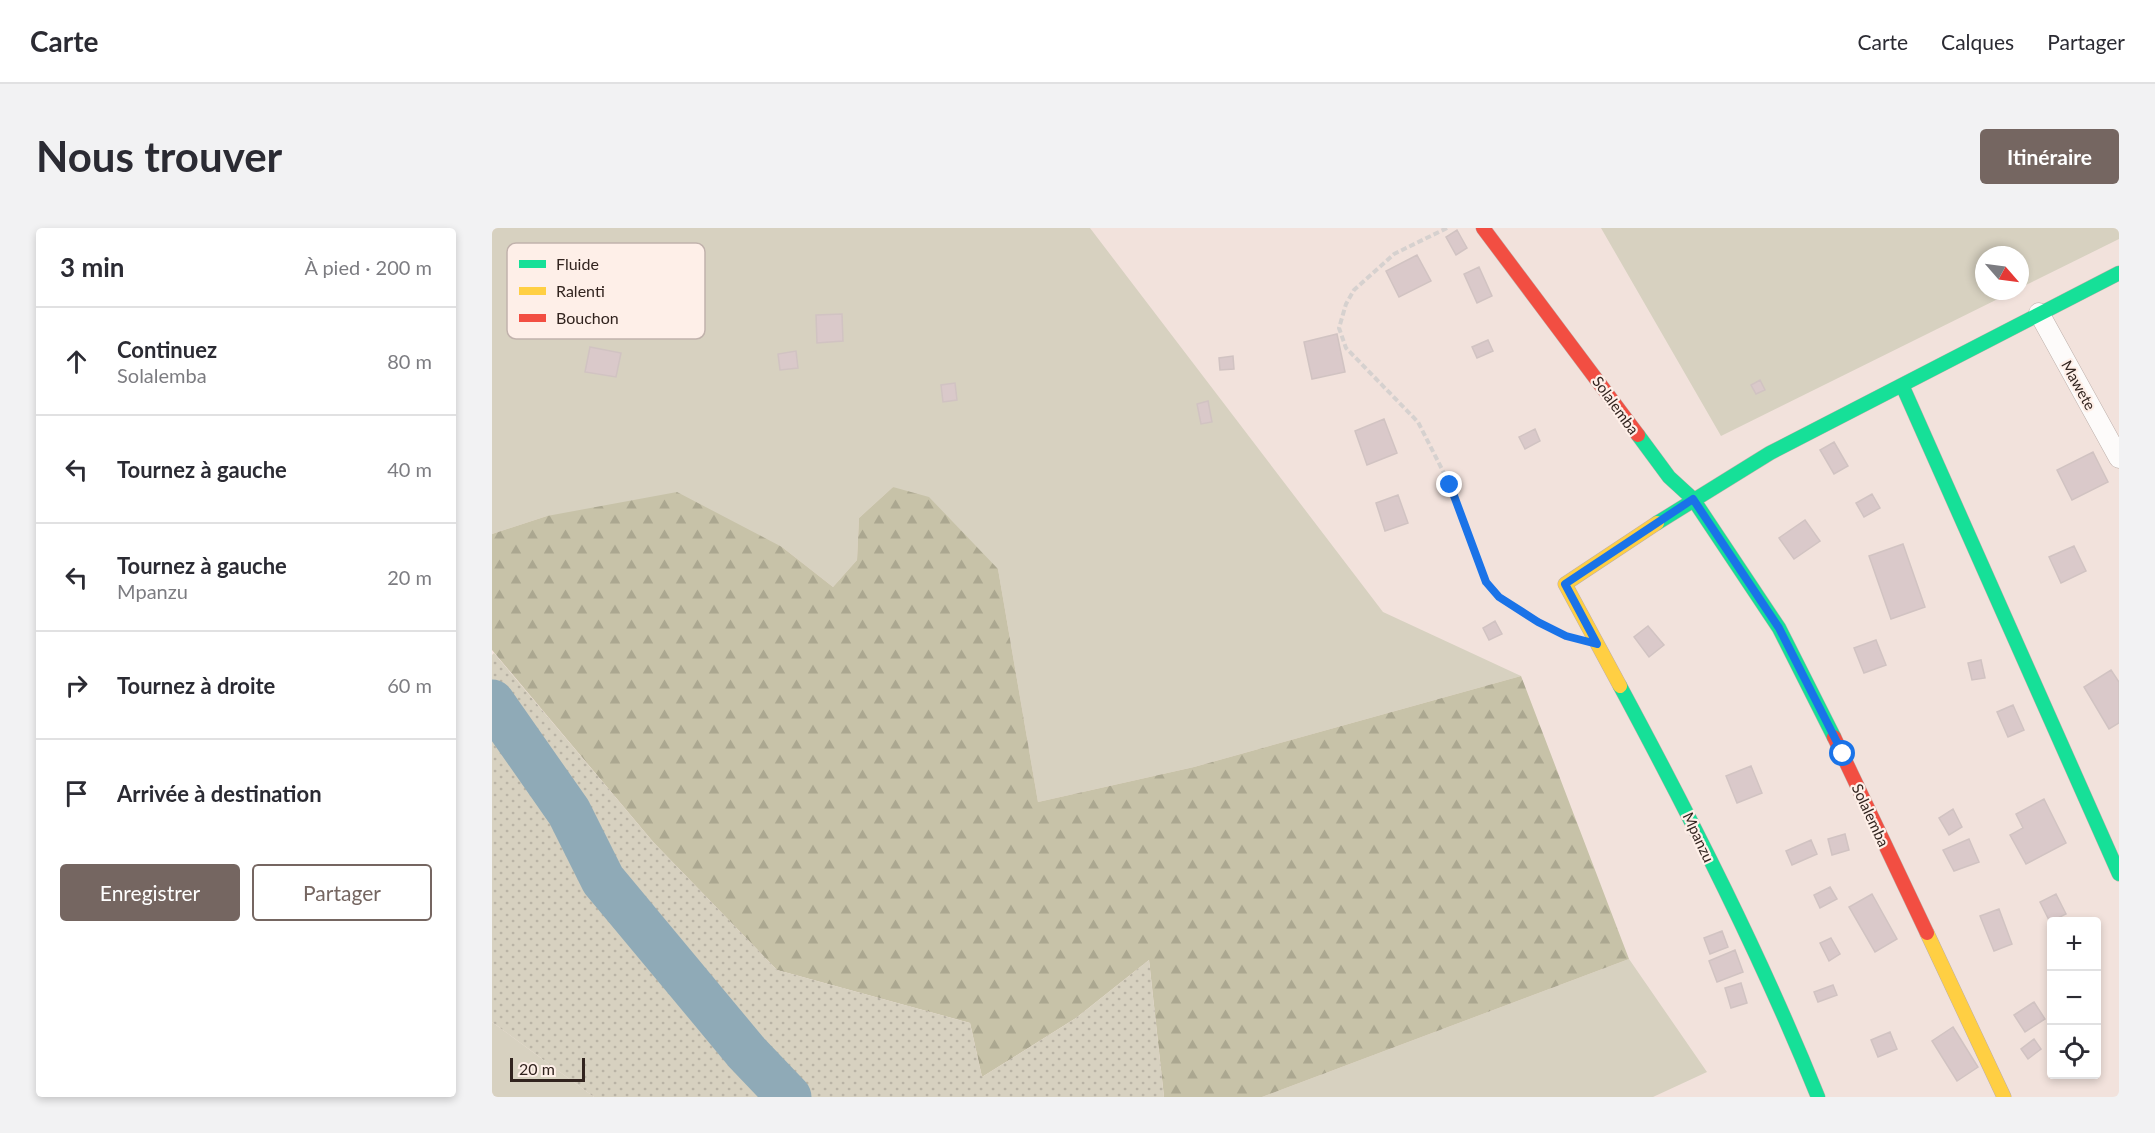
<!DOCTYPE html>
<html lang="fr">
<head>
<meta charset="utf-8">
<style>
	body { margin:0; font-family:Lato,sans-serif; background:#f2f2f3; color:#2b2b33 }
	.controls { position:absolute; right:18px; bottom:18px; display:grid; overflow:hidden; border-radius:6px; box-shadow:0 3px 9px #0003 }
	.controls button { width:54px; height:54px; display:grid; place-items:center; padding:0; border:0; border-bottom:2px solid #e1e1e2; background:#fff; color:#2b2b33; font:30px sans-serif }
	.compass { position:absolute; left:1483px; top:18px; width:54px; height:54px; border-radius:50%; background:#fff; box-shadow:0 3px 9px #0003; rotate:118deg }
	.scale { position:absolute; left:18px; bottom:15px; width:75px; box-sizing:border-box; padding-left:6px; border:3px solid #32241f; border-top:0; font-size:16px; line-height:21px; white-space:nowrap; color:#32241f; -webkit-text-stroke:4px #feefe8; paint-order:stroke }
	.stop { position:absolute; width:18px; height:18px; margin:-14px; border:4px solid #1a73e8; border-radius:50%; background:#fff }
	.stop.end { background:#1a73e8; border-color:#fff; box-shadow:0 2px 6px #0008 }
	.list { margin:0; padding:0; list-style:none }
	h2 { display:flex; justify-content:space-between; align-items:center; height:78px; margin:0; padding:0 24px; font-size:26px }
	h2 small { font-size:20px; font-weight:400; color:#7c7c81 }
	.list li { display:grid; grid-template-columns:39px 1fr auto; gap:18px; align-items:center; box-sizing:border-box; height:108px; padding:0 24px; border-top:2px solid #e1e1e2 }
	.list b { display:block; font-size:22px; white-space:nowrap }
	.list p { margin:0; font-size:20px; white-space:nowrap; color:#7c7c81 }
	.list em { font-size:20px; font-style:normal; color:#7c7c81 }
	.actions { display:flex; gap:12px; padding:18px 24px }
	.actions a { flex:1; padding:14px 0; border:2px solid #756661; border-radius:6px; text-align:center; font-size:21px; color:#756661 }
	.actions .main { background:#756661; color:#fff }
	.icon { flex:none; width:33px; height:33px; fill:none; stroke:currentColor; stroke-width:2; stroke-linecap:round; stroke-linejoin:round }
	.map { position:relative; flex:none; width:1627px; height:869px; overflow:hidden; border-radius:6px }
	header { display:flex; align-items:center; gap:36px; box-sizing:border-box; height:84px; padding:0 30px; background:#fff; border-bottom:2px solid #e1e1e2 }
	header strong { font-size:28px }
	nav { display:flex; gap:33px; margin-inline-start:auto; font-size:21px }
	.intro { display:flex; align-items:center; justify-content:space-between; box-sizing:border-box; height:144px; padding:0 36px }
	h1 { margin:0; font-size:42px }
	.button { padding:15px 27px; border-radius:6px; background:#756661; color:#fff; font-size:21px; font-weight:700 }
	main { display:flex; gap:36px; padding:0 36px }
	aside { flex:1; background:#fff; border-radius:6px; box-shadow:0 3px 9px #0003 }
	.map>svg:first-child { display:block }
	.grass { fill:#d7d1c0 }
	.forest { fill:url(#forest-firs) }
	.garden { fill:url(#garden-dots) }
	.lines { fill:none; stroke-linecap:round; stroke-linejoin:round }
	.river { stroke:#8faab7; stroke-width:45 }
	.building { fill:#dac9ca; stroke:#d1c3c2; stroke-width:1.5 }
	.street-casing { stroke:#bcaea9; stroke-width:21 }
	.fast-casing { stroke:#bcaea9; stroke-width:15 }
	.slow-casing { stroke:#bcaea9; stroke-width:15 }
	.jam-casing { stroke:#bcaea9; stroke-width:15 }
	.path { stroke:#d6d1cf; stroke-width:4; stroke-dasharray:6 3; stroke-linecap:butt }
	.street { stroke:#fdfbfa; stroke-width:20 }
	.fast { stroke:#16e098; stroke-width:14 }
	.slow { stroke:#ffcf43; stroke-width:14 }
	.jam { stroke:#f24e42; stroke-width:14 }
	.route { stroke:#1a73e8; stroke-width:8 }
	.labels { text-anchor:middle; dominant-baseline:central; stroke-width:4.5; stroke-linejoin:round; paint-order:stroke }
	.street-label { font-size:15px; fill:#32241f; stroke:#feefe8 }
	.key { fill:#feefe8; stroke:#c1b2ac; stroke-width:1.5 }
	.key-label { font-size:16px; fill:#32241f }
</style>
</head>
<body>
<header>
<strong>Carte</strong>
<nav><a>Carte</a><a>Calques</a><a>Partager</a></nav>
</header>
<div class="intro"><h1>Nous trouver</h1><a class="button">Itinéraire</a></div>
<main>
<aside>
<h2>3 min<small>À pied · 200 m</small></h2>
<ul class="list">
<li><svg class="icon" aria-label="ahead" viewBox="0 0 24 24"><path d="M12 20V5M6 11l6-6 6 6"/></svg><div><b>Continuez</b><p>Solalemba</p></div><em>80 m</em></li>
<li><svg class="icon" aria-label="left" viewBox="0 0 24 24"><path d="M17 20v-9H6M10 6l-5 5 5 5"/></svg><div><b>Tournez à gauche</b></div><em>40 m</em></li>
<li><svg class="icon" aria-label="left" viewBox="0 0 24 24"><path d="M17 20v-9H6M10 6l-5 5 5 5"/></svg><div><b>Tournez à gauche</b><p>Mpanzu</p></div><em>20 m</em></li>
<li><svg class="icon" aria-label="right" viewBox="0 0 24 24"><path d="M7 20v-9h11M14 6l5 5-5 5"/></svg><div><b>Tournez à droite</b></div><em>60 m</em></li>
<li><svg class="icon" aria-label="arrive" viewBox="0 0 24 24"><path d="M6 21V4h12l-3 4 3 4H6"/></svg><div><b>Arrivée à destination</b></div></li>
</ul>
<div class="actions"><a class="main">Enregistrer</a><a>Partager</a></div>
</aside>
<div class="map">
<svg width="1627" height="869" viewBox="0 0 1627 869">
	<defs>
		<pattern id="forest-firs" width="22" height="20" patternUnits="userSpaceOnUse" patternTransform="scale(1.5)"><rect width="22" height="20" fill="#c7c2a8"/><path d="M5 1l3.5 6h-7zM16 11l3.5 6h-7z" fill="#aba790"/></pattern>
		<pattern id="garden-dots" width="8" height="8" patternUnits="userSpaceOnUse" patternTransform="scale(1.5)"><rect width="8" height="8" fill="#d7d1c0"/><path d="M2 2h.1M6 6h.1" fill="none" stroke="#b9b3a5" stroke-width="1.8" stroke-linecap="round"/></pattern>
	</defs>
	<rect width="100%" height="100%" fill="#f2e2dc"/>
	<path class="grass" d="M 0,0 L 598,0 L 891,384 L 1029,448 L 702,539 L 546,574 L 506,341 L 401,259 L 367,290 L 365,332 L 341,359 L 290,319 L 55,288 L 0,306 Z
		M 1109,0 L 1627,0 L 1627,11 L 1528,60 L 1528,27 L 1492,27 L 1492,63 L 1522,63 L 1229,208 Z
		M 1137,731 L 1215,844 L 1161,869 L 770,869 Z
		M 0,794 L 102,869 L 0,869 Z"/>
	<path class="forest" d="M 401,259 L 437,269 L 506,341 L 546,574 L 702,539 L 1029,448 L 1137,731 L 770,869 L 672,869 L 657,732 L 584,790 L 490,849 L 478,795 L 285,742 L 162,615 L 0,422 L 0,306 L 55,288 L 185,264 L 290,319 L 341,359 L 365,332 L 367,290 Z"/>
	<path class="garden" d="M 2,425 L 162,615 L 285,742 L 478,795 L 490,849 L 584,790 L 657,732 L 672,869 L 102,869 L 0,794 L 0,427 Z"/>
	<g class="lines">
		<path class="river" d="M 0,474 L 77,584 L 111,652 L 255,825 L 297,869"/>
	</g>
	<path class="building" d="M 965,2 L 975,20 L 964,27 L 954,9 Z
		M 925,27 L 939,53 L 907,69 L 894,43 Z
		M 987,39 L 1000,68 L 985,75 L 972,46 Z
		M 350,86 L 351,113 L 325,115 L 324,87 Z
		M 845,106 L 853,144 L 820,151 L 812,114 Z
		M 996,112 L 1001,123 L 985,130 L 980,119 Z
		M 98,119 L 129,125 L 124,149 L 93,144 Z
		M 304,123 L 306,140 L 288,142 L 286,126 Z
		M 741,128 L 742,141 L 728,142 L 727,130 Z
		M 1268,152 L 1273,162 L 1264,166 L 1259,157 Z
		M 463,155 L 465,172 L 451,174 L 449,157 Z
		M 716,173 L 720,194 L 709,196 L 705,176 Z
		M 892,191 L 905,225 L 875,237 L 863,203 Z
		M 1043,201 L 1048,213 L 1033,221 L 1027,209 Z
		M 1342,214 L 1356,238 L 1342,246 L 1328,222 Z
		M 1601,224 L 1616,254 L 1580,272 L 1565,242 Z
		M 1380,266 L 1388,280 L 1372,289 L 1364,275 Z
		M 906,267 L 916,295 L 893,303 L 884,275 Z
		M 1313,292 L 1328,313 L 1302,331 L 1287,310 Z
		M 1411,316 L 1433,379 L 1399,391 L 1377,328 Z
		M 1582,318 L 1594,343 L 1569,355 L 1557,329 Z
		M 1003,393 L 1010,406 L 997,412 L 991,400 Z
		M 1156,398 L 1172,417 L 1157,429 L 1142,409 Z
		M 1384,412 L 1394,437 L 1372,445 L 1362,420 Z
		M 1489,432 L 1493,450 L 1480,452 L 1476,435 Z
		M 1619,442 L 1627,454 L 1627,495 L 1617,501 L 1592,459 Z
		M 1521,477 L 1532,502 L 1516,509 L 1505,484 Z
		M 1259,538 L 1270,565 L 1245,575 L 1234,548 Z
		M 1552,571 L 1574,615 L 1534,636 L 1518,607 L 1531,600 L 1524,586 Z
		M 1461,581 L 1470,599 L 1457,607 L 1447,590 Z
		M 1353,606 L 1357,622 L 1340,627 L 1336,611 Z
		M 1477,611 L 1487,634 L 1462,643 L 1451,622 Z
		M 1319,612 L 1325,626 L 1300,637 L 1294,623 Z
		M 1338,659 L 1345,671 L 1328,680 L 1322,667 Z
		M 1380,666 L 1405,711 L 1383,724 L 1357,679 Z
		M 1564,666 L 1574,686 L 1558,694 L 1548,674 Z
		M 1507,681 L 1520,716 L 1502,723 L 1488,688 Z
		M 1230,703 L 1236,719 L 1218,726 L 1212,710 Z
		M 1339,710 L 1348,726 L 1337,733 L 1328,715 Z
		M 1243,722 L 1251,744 L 1225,754 L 1217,733 Z
		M 1249,755 L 1255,775 L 1239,780 L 1233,760 Z
		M 1341,757 L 1345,767 L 1326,774 L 1322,764 Z
		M 1542,774 L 1553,791 L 1533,804 L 1522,787 Z
		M 1461,799 L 1486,839 L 1465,853 L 1440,813 Z
		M 1398,804 L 1405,821 L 1386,829 L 1379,812 Z
		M 1542,811 L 1549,821 L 1536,831 L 1529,821 Z"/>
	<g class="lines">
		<g class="street-casing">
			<path id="street" d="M 1547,85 L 1627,230"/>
		</g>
		<g class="fast-casing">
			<path id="fast" d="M 1410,157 L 1627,646
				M 1146,207 L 1177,249 L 1201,271 L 1287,400 L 1342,509
				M 1165,295 L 1278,225 L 1627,45
				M 1128,458 C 1200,592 1269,728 1326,869"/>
		</g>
		<g class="slow-casing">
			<path id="slow" d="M 1128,458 L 1073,356 L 1165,295
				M 1435,705 L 1512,869"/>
		</g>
		<g class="jam-casing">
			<path id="jam" d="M 991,0 L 1146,207
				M 1342,509 L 1435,705"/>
		</g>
		<path class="path" d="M 955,0 L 902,26 L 862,62 L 854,76 L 847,100 L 854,120 L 926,194 L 958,257 L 994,354 L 1007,369 L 1068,405"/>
		<use href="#street" class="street"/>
		<use href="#fast" class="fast"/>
		<use href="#slow" class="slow"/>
		<use href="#jam" class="jam"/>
	</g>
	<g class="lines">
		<path class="route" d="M 958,257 L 994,354 L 1007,369 L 1046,394 L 1074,408 L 1105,416 L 1073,356 L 1201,271 L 1287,400 L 1351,526"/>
	</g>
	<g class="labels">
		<g class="street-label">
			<text transform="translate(1587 157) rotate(61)">Mawete</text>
			<text transform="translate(1124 177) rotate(54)">Solalemba</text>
			<text transform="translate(1379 587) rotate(65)">Solalemba</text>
			<text transform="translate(1207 609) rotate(65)">Mpanzu</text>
		</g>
	</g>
	<rect x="15" y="15" width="198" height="96" rx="9" class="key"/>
	<rect x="27" y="32" width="27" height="8" fill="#16e098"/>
	<rect x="27" y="59" width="27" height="8" fill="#ffcf43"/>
	<rect x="27" y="86" width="27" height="8" fill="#f24e42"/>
	<g class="key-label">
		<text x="64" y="42">Fluide</text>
		<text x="64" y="69">Ralenti</text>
		<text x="64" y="96">Bouchon</text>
	</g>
</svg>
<div class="controls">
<button>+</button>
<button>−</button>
<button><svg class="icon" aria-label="locate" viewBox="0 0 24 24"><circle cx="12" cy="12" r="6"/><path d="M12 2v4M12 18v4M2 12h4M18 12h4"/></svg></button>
</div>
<svg class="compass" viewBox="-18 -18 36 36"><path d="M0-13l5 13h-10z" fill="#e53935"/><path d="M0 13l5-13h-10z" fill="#7c7c81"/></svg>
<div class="scale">20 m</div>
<div class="stop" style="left:1351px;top:526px"></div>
<div class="stop end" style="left:958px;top:257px"></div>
</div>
</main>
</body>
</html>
